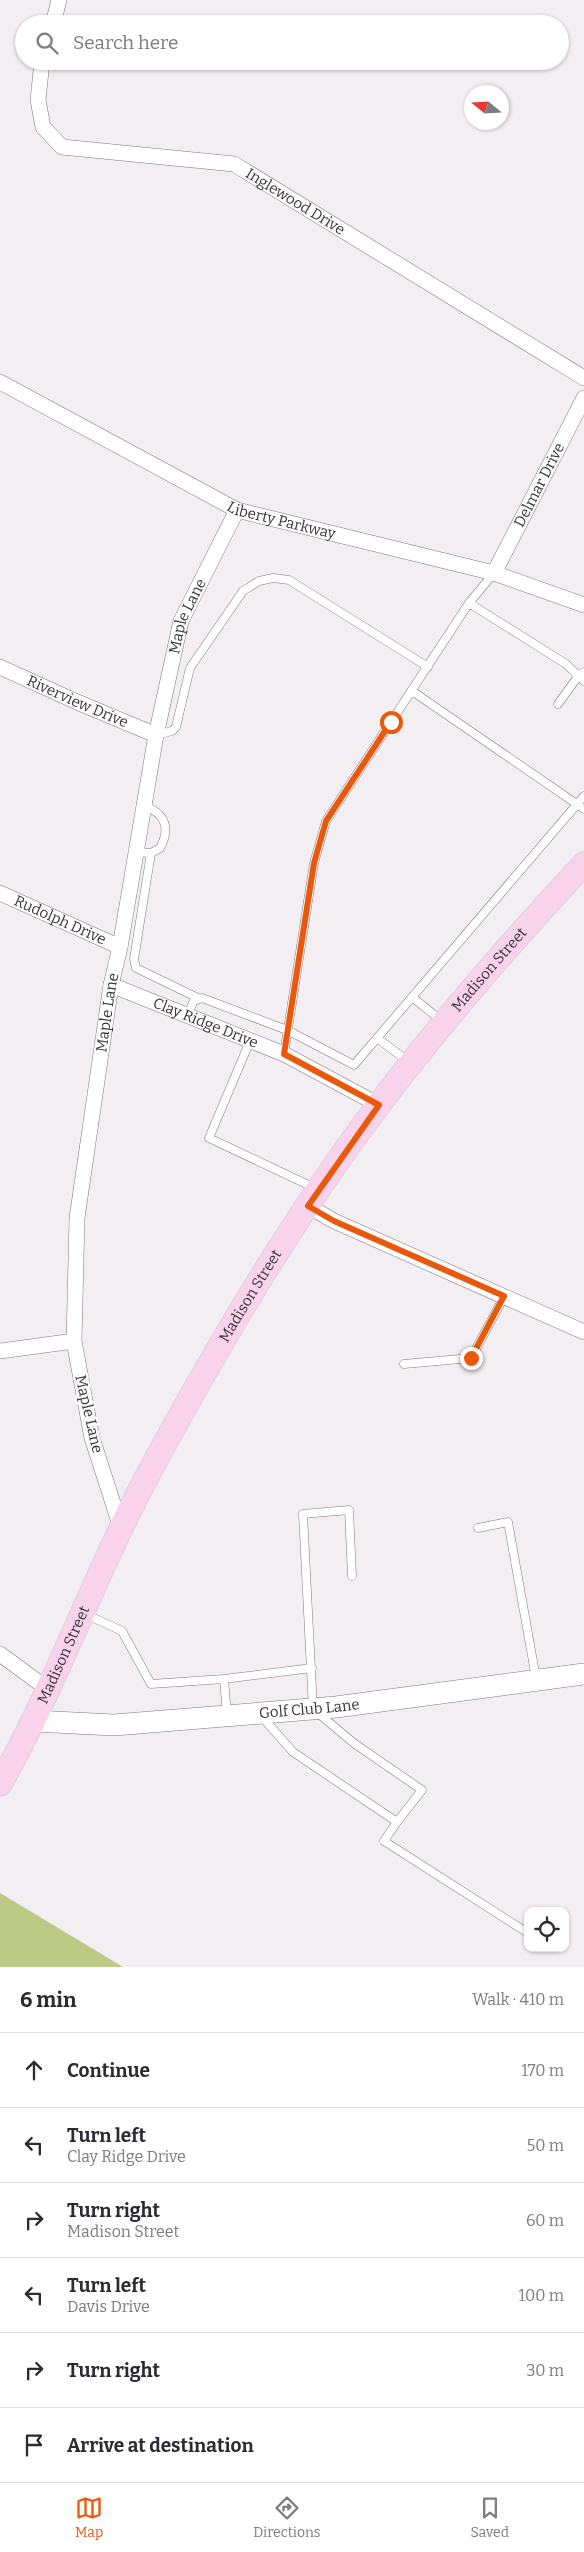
<!DOCTYPE html>
<html lang="en">
<head>
<meta charset="utf-8">
<style>
	body { margin:0; font-family:Bitter,serif; background:#f7f7f7; color:#2b2b33 }
	.controls { position:absolute; right:15px; bottom:15px; display:grid; overflow:hidden; border-radius:10px; box-shadow:0 1px 4px #0004 }
	.controls button { width:45px; height:45px; display:grid; place-items:center; padding:0; border:0; border-bottom:1px solid #e1e1e2; background:#fff; color:#2b2b33; font:25px sans-serif }
	.compass { position:absolute; left:464px; top:85px; width:45px; height:45px; border-radius:50%; background:#fff; box-shadow:0 1px 4px #0004; rotate:288deg }
	.stop { position:absolute; width:15px; height:15px; margin:-11px; border:4px solid #ea580c; border-radius:50%; background:#fff }
	.stop.end { background:#ea580c; border-color:#fff; box-shadow:0 1px 5px #0008 }
	.list { margin:0; padding:0; list-style:none }
	h2 { display:flex; justify-content:space-between; align-items:center; height:65px; margin:0; padding:0 20px; font-size:21px }
	h2 small { font-size:16px; font-weight:400; color:#7c7c81 }
	.list li { display:grid; grid-template-columns:32px 1fr auto; gap:15px; align-items:center; box-sizing:border-box; height:75px; padding:0 20px; border-top:1px solid #e1e1e2 }
	.list b { display:block; font-size:19px; white-space:nowrap }
	.list p { margin:0; font-size:16px; white-space:nowrap; color:#7c7c81 }
	.list em { font-size:16px; font-style:normal; color:#7c7c81 }
	.icon { flex:none; width:28px; height:28px; fill:none; stroke:currentColor; stroke-width:2; stroke-linecap:round; stroke-linejoin:round }
	.map { position:relative; flex:none; width:584px; height:1967px; overflow:hidden }
	.search { position:absolute; background:#fff; box-shadow:0 1px 4px #0004; left:15px; right:15px; top:15px; height:55px; display:flex; align-items:center; gap:12px; box-sizing:border-box; padding:0 18px; border-radius:28px; color:#7c7c81; font-size:19px }
	.sheet { height:515px; background:#fff }
	nav { display:flex; justify-content:space-around; align-items:center; box-sizing:border-box; height:70px; border-top:1px solid #e1e1e2; background:#fff; font-size:14px; color:#7c7c81 }
	nav a { display:grid; justify-items:center; gap:2px }
	nav .on { color:#ea580c }
	.map>svg:first-child { display:block }
	.green { fill:#bcca85 }
	.lines { fill:none; stroke-linecap:round; stroke-linejoin:round }
	.lane-casing { stroke:#7e797c; stroke-width:9 }
	.street-casing { stroke:#7e797c; stroke-width:16 }
	.secondary-casing { stroke:#7e797c; stroke-width:22 }
	.primary-casing { stroke:#cbcacb; stroke-width:25 }
	.lane { stroke:#fff; stroke-width:8 }
	.street { stroke:#fff; stroke-width:15 }
	.secondary { stroke:#fff; stroke-width:21 }
	.primary { stroke:#f8d3eb; stroke-width:24 }
	.route { stroke:#ea580c; stroke-width:6 }
	.labels { text-anchor:middle; dominant-baseline:central; stroke-width:5; stroke-linejoin:round; paint-order:stroke }
	.street-label { font-size:15px; fill:#383537; stroke:#fffcfe }
</style>
</head>
<body>
<div class="map">
<svg width="584" height="1967" viewBox="0 0 584 1967">
	<rect width="100%" height="100%" fill="#f3eef1"/>
	<path class="green" d="M 0,1893 L 123,1967 L 0,1967 Z"/>
	<g class="lines">
		<g class="lane-casing">
			<path id="lane" d="M 469,603 L 566,664 L 584,681
				M 412,691 L 584,809
				M 558,704 L 579,675 L 584,672
				M 156,735 L 172,731 L 176,727 L 190,668 L 243,591 L 259,581 L 273,578 L 289,580 L 428,667
				M 136,852 L 151,853 L 160,848 C 171,828 165,813 144,806
				M 151,853 L 134,959 L 136,968 L 198,998
				M 412,997 L 442,1021
				M 187,1015 L 194,1001 L 202,998 L 287,1030 L 354,1065 L 584,796
				M 377,1038 L 409,1062
				M 250,1041 L 209,1138 L 315,1188
				M 284,1054 L 314,863 L 326,821 L 469,603 L 494,573
				M 404,1364 L 471,1358 L 504,1297
				M 478,1528 L 508,1522 L 536,1678
				M 352,1576 L 349,1510 L 303,1514 L 313,1709 L 355,1744 L 422,1790 L 397,1822
				M 85,1614 L 122,1631 L 151,1684 L 224,1679 L 227,1715
				M 224,1679 L 312,1668
				M 262,1717 L 293,1752 L 397,1822 L 384,1841 L 528,1933"/>
		</g>
		<g class="street-casing">
			<g id="street">
				<path d="M 53,24 L 59,0"/>
				<path id="s1" d="M 42,61 L 38,100 L 43,127 L 62,147 L 234,164 L 584,378"/>
				<path id="s2" d="M 0,382 L 237,510 L 494,573 L 584,605"/>
				<path id="s3" d="M 494,573 L 584,398"/>
				<path id="s4" d="M 0,667 L 77,702 L 156,735"/>
				<path id="s5" d="M 0,893 L 120,947"/>
				<path id="s6" d="M 111,985 L 284,1054 L 379,1105"/>
				<path d="M 308,1206 L 334,1221 L 584,1332"/>
				<path d="M 0,1351 L 74,1341"/>
				<path id="s7" d="M 121,1528 L 92,1438 L 74,1341 L 77,1218 L 111,985 L 120,947 L 156,735 L 181,621 L 237,510"/>
				<path d="M 0,1654 L 49,1690"/>
			</g>
		</g>
		<g class="secondary-casing">
			<g id="secondary">
				<path id="s8" d="M 34,1721 L 114,1725 L 336,1707 L 584,1674"/>
			</g>
		</g>
		<g class="primary-casing">
			<g id="primary">
				<path id="s9" d="M 0,1784 C 57,1683 95,1573 150,1471 C 225,1332 306,1196 404,1072 C 461,1000 521,931 584,864"/>
			</g>
		</g>
		<use href="#lane" class="lane"/>
		<use href="#street" class="street"/>
		<use href="#secondary" class="secondary"/>
		<use href="#primary" class="primary"/>
	</g>
	<g class="lines">
		<path class="route" d="M 391,722 L 326,821 L 314,863 L 284,1054 L 379,1105 L 308,1206 L 334,1221 L 504,1296 L 471,1358"/>
	</g>
	<g class="labels">
		<g class="street-label">
			<text stroke="none"><textPath href="#s1" startOffset="339">Inglewood Drive</textPath></text>
			<text stroke="none"><textPath href="#s3" startOffset="99">Delmar Drive</textPath></text>
			<text stroke="none"><textPath href="#s2" startOffset="315">Liberty Parkway</textPath></text>
			<text stroke="none"><textPath href="#s7" startOffset="929">Maple Lane</textPath></text>
			<text stroke="none"><textPath href="#s4" startOffset="85">Riverview Drive</textPath></text>
			<text stroke="none"><textPath href="#s5" startOffset="66">Rudolph Drive</textPath></text>
			<text stroke="none"><textPath href="#s9" startOffset="954">Madison Street</textPath></text>
			<text stroke="none"><textPath href="#s7" startOffset="524">Maple Lane</textPath></text>
			<text stroke="none"><textPath href="#s6" startOffset="102">Clay Ridge Drive</textPath></text>
			<text stroke="none"><textPath href="#s9" startOffset="549">Madison Street</textPath></text>
			<text transform="translate(89 1414) rotate(77)">Maple Lane</text>
			<text stroke="none"><textPath href="#s9" startOffset="144">Madison Street</textPath></text>
			<text stroke="none"><textPath href="#s8" startOffset="276">Golf Club Lane</textPath></text>
		</g>
	</g>
</svg>
<div class="controls">
<button><svg class="icon" aria-label="locate" viewBox="0 0 24 24"><circle cx="12" cy="12" r="6"/><path d="M12 2v4M12 18v4M2 12h4M18 12h4"/></svg></button>
</div>
<svg class="compass" viewBox="-18 -18 36 36"><path d="M0-13l5 13h-10z" fill="#e53935"/><path d="M0 13l5-13h-10z" fill="#7c7c81"/></svg>
<div class="stop" style="left:391px;top:722px"></div>
<div class="stop end" style="left:471px;top:1358px"></div>
<div class="search"><svg class="icon" aria-label="search" viewBox="0 0 24 24"><circle cx="10" cy="10" r="6"/><path d="M15 15l6 6"/></svg>Search here</div>
</div>
<section class="sheet">
<h2>6 min<small>Walk · 410 m</small></h2>
<ul class="list">
<li><svg class="icon" aria-label="ahead" viewBox="0 0 24 24"><path d="M12 20V5M6 11l6-6 6 6"/></svg><div><b>Continue</b></div><em>170 m</em></li>
<li><svg class="icon" aria-label="left" viewBox="0 0 24 24"><path d="M17 20v-9H6M10 6l-5 5 5 5"/></svg><div><b>Turn left</b><p>Clay Ridge Drive</p></div><em>50 m</em></li>
<li><svg class="icon" aria-label="right" viewBox="0 0 24 24"><path d="M7 20v-9h11M14 6l5 5-5 5"/></svg><div><b>Turn right</b><p>Madison Street</p></div><em>60 m</em></li>
<li><svg class="icon" aria-label="left" viewBox="0 0 24 24"><path d="M17 20v-9H6M10 6l-5 5 5 5"/></svg><div><b>Turn left</b><p>Davis Drive</p></div><em>100 m</em></li>
<li><svg class="icon" aria-label="right" viewBox="0 0 24 24"><path d="M7 20v-9h11M14 6l5 5-5 5"/></svg><div><b>Turn right</b></div><em>30 m</em></li>
<li><svg class="icon" aria-label="arrive" viewBox="0 0 24 24"><path d="M6 21V4h12l-3 4 3 4H6"/></svg><div><b>Arrive at destination</b></div></li>
</ul>
</section>
<nav>
<a class="on"><svg class="icon" aria-label="map" viewBox="0 0 24 24"><path d="M3 6l6-2 6 2 6-2v14l-6 2-6-2-6 2zM9 4v14M15 6v14"/></svg>Map</a>
<a><svg class="icon" aria-label="directions" viewBox="0 0 24 24"><path d="M12 3l9 9-9 9-9-9zM9 14v-3h6M13 9l2 2-2 2"/></svg>Directions</a>
<a><svg class="icon" aria-label="saved" viewBox="0 0 24 24"><path d="M7 4h10v16l-5-4-5 4z"/></svg>Saved</a>
</nav>
</body>
</html>
